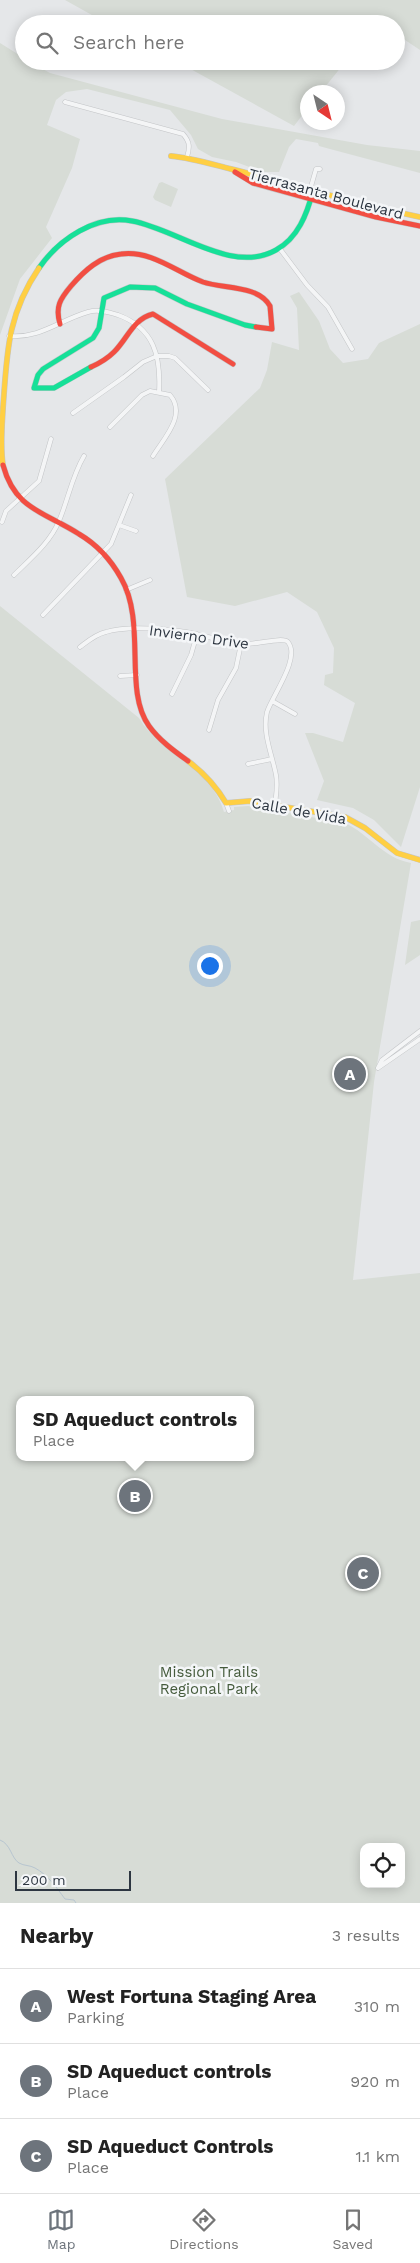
<!DOCTYPE html>
<html lang="en">
<head>
<meta charset="utf-8">
<style>
	body { margin:0; font-family:"Work Sans",sans-serif; background:#f6f6f6; color:#222 }
	.controls { position:absolute; right:15px; bottom:15px; display:grid; overflow:hidden; border-radius:10px; box-shadow:0 2px 12px #0003 }
	.controls button { width:45px; height:45px; display:grid; place-items:center; padding:0; border:0; border-bottom:1px solid #e0e0e0; background:#fff; color:#222; font:25px sans-serif }
	.compass { position:absolute; left:300px; top:85px; width:45px; height:45px; border-radius:50%; background:#fff; box-shadow:0 2px 12px #0003; rotate:145deg }
	.scale { position:absolute; left:15px; bottom:12px; width:116px; box-sizing:border-box; padding-left:5px; border:2px solid #2d3641; border-top:0; font-size:14px; line-height:18px; white-space:nowrap; color:#2d3641; -webkit-text-stroke:4px #f4f6f8; paint-order:stroke }
	.you { position:absolute; left:209px; top:965px; width:18px; height:18px; margin:-12px; border:4px solid #fff; border-radius:50%; background:#1a73e8; box-shadow:0 0 0 8px #1a73e833 }
	.badge { display:grid; place-items:center; width:32px; height:32px; border-radius:50%; background:#6d747c; color:#fff; font-size:16px; font-weight:700 }
	.pin { position:absolute; translate:-50% -50%; border:2px solid #fff; box-shadow:0 1px 5px #0006 }
	.popup { position:absolute; left:16px; top:1396px; width:238px; height:65px; box-sizing:border-box; display:grid; place-content:center; border-radius:10px; background:#fff; filter:drop-shadow(0 1px 4px #0005); font-size:16px; white-space:nowrap; color:#767676 }
	.popup b { font-size:19px; color:#222 }
	.popup::after { content:''; position:absolute; left:50%; top:100%; margin-left:-10px; border:10px solid transparent; border-top-color:#fff }
	.list { margin:0; padding:0; list-style:none }
	h2 { display:flex; justify-content:space-between; align-items:center; height:65px; margin:0; padding:0 20px; font-size:21px }
	h2 small { font-size:16px; font-weight:400; color:#767676 }
	.list li { display:grid; grid-template-columns:32px 1fr auto; gap:15px; align-items:center; box-sizing:border-box; height:75px; padding:0 20px; border-top:1px solid #e0e0e0 }
	.list b { display:block; font-size:19px; white-space:nowrap }
	.list p { margin:0; font-size:16px; white-space:nowrap; color:#767676 }
	.list em { font-size:16px; font-style:normal; color:#767676 }
	.icon { flex:none; width:28px; height:28px; fill:none; stroke:currentColor; stroke-width:2; stroke-linecap:round; stroke-linejoin:round }
	.map { position:relative; flex:none; width:420px; height:1903px; overflow:hidden }
	.search { position:absolute; background:#fff; box-shadow:0 2px 12px #0003; left:15px; right:15px; top:15px; height:55px; display:flex; align-items:center; gap:12px; box-sizing:border-box; padding:0 18px; border-radius:28px; color:#767676; font-size:19px }
	.sheet { height:290px; background:#fff }
	nav { display:flex; justify-content:space-around; align-items:center; box-sizing:border-box; height:70px; border-top:1px solid #e0e0e0; background:#fff; font-size:14px; color:#767676 }
	nav a { display:grid; justify-items:center; gap:2px }
	nav .on { color:#6d747c }
	.map>svg:first-child { display:block }
	.green { fill:#d7dcd6; fill-rule:evenodd }
	.lines { fill:none; stroke-linecap:round; stroke-linejoin:round }
	.stream { stroke:#b7c5d0; stroke-width:1 }
	.street-casing { stroke:#c3c5c7; stroke-width:5 }
	.fast-casing { stroke:#c3c5c7; stroke-width:6 }
	.slow-casing { stroke:#c3c5c7; stroke-width:6 }
	.jam-casing { stroke:#c3c5c7; stroke-width:6 }
	.street { stroke:#f4f5f6; stroke-width:4 }
	.fast { stroke:#16e098; stroke-width:5 }
	.slow { stroke:#ffcf43; stroke-width:5 }
	.jam { stroke:#f24e42; stroke-width:5 }
	.labels { text-anchor:middle; dominant-baseline:central; stroke-width:5; stroke-linejoin:round; paint-order:stroke }
	.street-label { font-size:15px; fill:#2d3641; stroke:#f4f6f8 }
	.park-label { font-size:15px; fill:#455b3c; stroke:#f4f6f8 }
</style>
</head>
<body>
<div class="map">
<svg width="420" height="1903" viewBox="0 0 420 1903">
	<rect width="100%" height="100%" fill="#e5e7e9"/>
	<path class="green" d="M 65,0 L 420,0 L 420,50 L 396,34 L 396,24 L 381,24 L 378,21 L 376,24 L 108,24 Z
		M 0,43 L 24,58 L 24,61 L 28,61 L 50,73 L 222,119 L 367,145 L 420,151 L 420,173 L 330,149 L 319,146 L 318,143 L 296,139 L 289,147 L 279,172 L 263,172 L 236,162 L 212,157 L 198,149 L 191,135 L 170,110 L 87,89 L 66,92 L 56,100 L 47,125 L 80,139 L 72,168 L 46,227 L 52,238 L 20,279 L 0,335 Z
		M 176,61 L 346,61 L 321,92 L 308,92 L 307,109 L 294,126 Z
		M 162,182 L 178,189 L 171,207 L 155,200 L 153,197 L 159,183 Z
		M 299,292 L 319,321 L 330,349 L 343,363 L 368,359 L 379,343 L 420,324 L 420,787 L 401,847 L 374,820 L 353,808 L 317,800 L 324,781 L 305,733 L 313,733 L 343,742 L 355,703 L 324,685 L 325,675 L 333,673 L 334,648 L 317,612 L 287,592 L 235,606 L 187,597 L 165,479 L 260,388 L 267,370 L 272,342 L 299,350 L 297,308 L 290,296 Z
		M 0,606 L 139,718 C 161,755 212,769 224,812 L 234,810 L 234,807 L 248,806 L 345,823 C 369,834 383,858 411,863 L 374,1082 L 353,1280 L 420,1273 L 420,1903 L 0,1903 ZM 20,1400 L 250,1400 L 250,1457 L 20,1457 ZM 364,1847 L 401,1847 L 401,1884 L 364,1884 Z
		M 420,920 L 420,955 L 405,965 L 411,922 Z"/>
	<g class="lines">
		<path class="stream" d="M 0,1840 C 11,1844 11,1858 19,1863 C 24,1866 30,1865 35,1868 C 48,1875 56,1887 65,1899 L 74,1900 L 76,1903"/>
		<g class="street-casing">
			<path id="street" d="M 65,102 L 183,134 C 190,142 190,147 187,157
				M 310,190 L 316,169 L 320,169
				M 280,249 L 307,285 L 328,307 L 352,349
				M 9,336 C 39,339 60,320 88,312 C 98,309 108,312 118,315 C 154,328 161,356 159,392
				M 73,413 L 124,377 L 143,362 L 157,356 L 169,356 L 175,358 L 208,390
				M 110,427 L 142,395 L 150,391 L 170,395 C 187,415 164,438 153,456
				M 2,522 L 6,511 L 39,481 L 51,439
				M 119,525 L 136,531
				M 14,575 C 30,559 50,543 59,521 C 68,500 72,476 84,456
				M 126,590 L 150,580
				M 43,615 L 111,544 L 131,495
				M 80,647 C 88,641 96,634 106,632 C 127,625 175,629 196,634 C 211,637 226,643 241,644 C 251,646 283,636 288,642 C 301,658 272,696 267,712 C 262,733 272,754 276,775 C 278,786 276,795 275,805
				M 120,676 L 137,675
				M 172,694 L 191,655 L 197,634
				M 272,701 L 295,714
				M 209,730 L 218,700 L 236,668 L 241,644
				M 248,764 L 272,759
				M 226,803 L 229,811
				M 378,1068 L 382,1060 L 420,1031
				M 378,1068 L 420,1039"/>
		</g>
		<g class="fast-casing">
			<path id="fast" d="M 39,268 C 59,239 96,214 132,221 C 177,229 232,275 276,250 C 298,238 307,214 313,191
				M 91,367 L 54,388 L 34,388 L 38,375 L 43,369 L 93,338 L 99,328 L 104,298 L 130,287 L 155,288 L 187,304 L 245,325 L 256,327"/>
		</g>
		<g class="slow-casing">
			<path id="slow" d="M 171,156 C 192,158 211,164 231,169 C 294,185 356,204 420,217
				M 3,465 C 0,447 2,426 3,408 C 7,353 7,315 39,268
				M 188,761 C 204,773 216,786 226,803 L 250,801 L 345,817 L 365,828 L 397,853 L 420,860"/>
		</g>
		<g class="jam-casing">
			<path id="jam" d="M 235,172 L 253,183 L 376,217 L 420,226
				M 60,324 C 55,307 60,299 71,286 C 84,271 100,256 121,254 C 152,250 176,272 203,282 C 224,289 258,285 270,306 L 272,329 L 256,327
				M 91,367 C 100,363 107,359 114,352 C 128,338 133,319 153,314 L 233,364
				M 3,465 C 15,510 45,512 79,534 C 96,544 111,560 121,578 C 147,623 123,690 149,726 C 159,740 174,751 188,761"/>
		</g>
		<use href="#street" class="street"/>
		<use href="#fast" class="fast"/>
		<use href="#slow" class="slow"/>
		<use href="#jam" class="jam"/>
	</g>
	<g class="labels">
		<g class="street-label">
			<text transform="translate(326 194) rotate(15)">Tierrasanta Boulevard</text>
			<text transform="translate(199 637) rotate(8)">Invierno Drive</text>
			<text transform="translate(299 811) rotate(10)">Calle de Vida</text>
		</g>
		<g class="park-label">
			<text x="209" y="1672">Mission Trails<tspan x="209" dy="17">Regional Park</tspan></text>
		</g>
	</g>
</svg>
<div class="controls">
<button><svg class="icon" aria-label="locate" viewBox="0 0 24 24"><circle cx="12" cy="12" r="6"/><path d="M12 2v4M12 18v4M2 12h4M18 12h4"/></svg></button>
</div>
<svg class="compass" viewBox="-18 -18 36 36"><path d="M0-13l5 13h-10z" fill="#e53935"/><path d="M0 13l5-13h-10z" fill="#767676"/></svg>
<div class="scale">200 m</div>
<div class="you"></div>
<div class="pin badge" style="left:350px;top:1074px">A</div>
<div class="pin badge" style="left:135px;top:1496px">B</div>
<div class="popup"><b>SD Aqueduct controls</b>Place</div>
<div class="pin badge" style="left:363px;top:1573px">C</div>
<div class="search"><svg class="icon" aria-label="search" viewBox="0 0 24 24"><circle cx="10" cy="10" r="6"/><path d="M15 15l6 6"/></svg>Search here</div>
</div>
<section class="sheet">
<h2>Nearby<small>3 results</small></h2>
<ul class="list">
<li><span class="badge">A</span><div><b>West Fortuna Staging Area</b><p>Parking</p></div><em>310 m</em></li>
<li><span class="badge">B</span><div><b>SD Aqueduct controls</b><p>Place</p></div><em>920 m</em></li>
<li><span class="badge">C</span><div><b>SD Aqueduct Controls</b><p>Place</p></div><em>1.1 km</em></li>
</ul>
</section>
<nav>
<a class="on"><svg class="icon" aria-label="map" viewBox="0 0 24 24"><path d="M3 6l6-2 6 2 6-2v14l-6 2-6-2-6 2zM9 4v14M15 6v14"/></svg>Map</a>
<a><svg class="icon" aria-label="directions" viewBox="0 0 24 24"><path d="M12 3l9 9-9 9-9-9zM9 14v-3h6M13 9l2 2-2 2"/></svg>Directions</a>
<a><svg class="icon" aria-label="saved" viewBox="0 0 24 24"><path d="M7 4h10v16l-5-4-5 4z"/></svg>Saved</a>
</nav>
</body>
</html>
